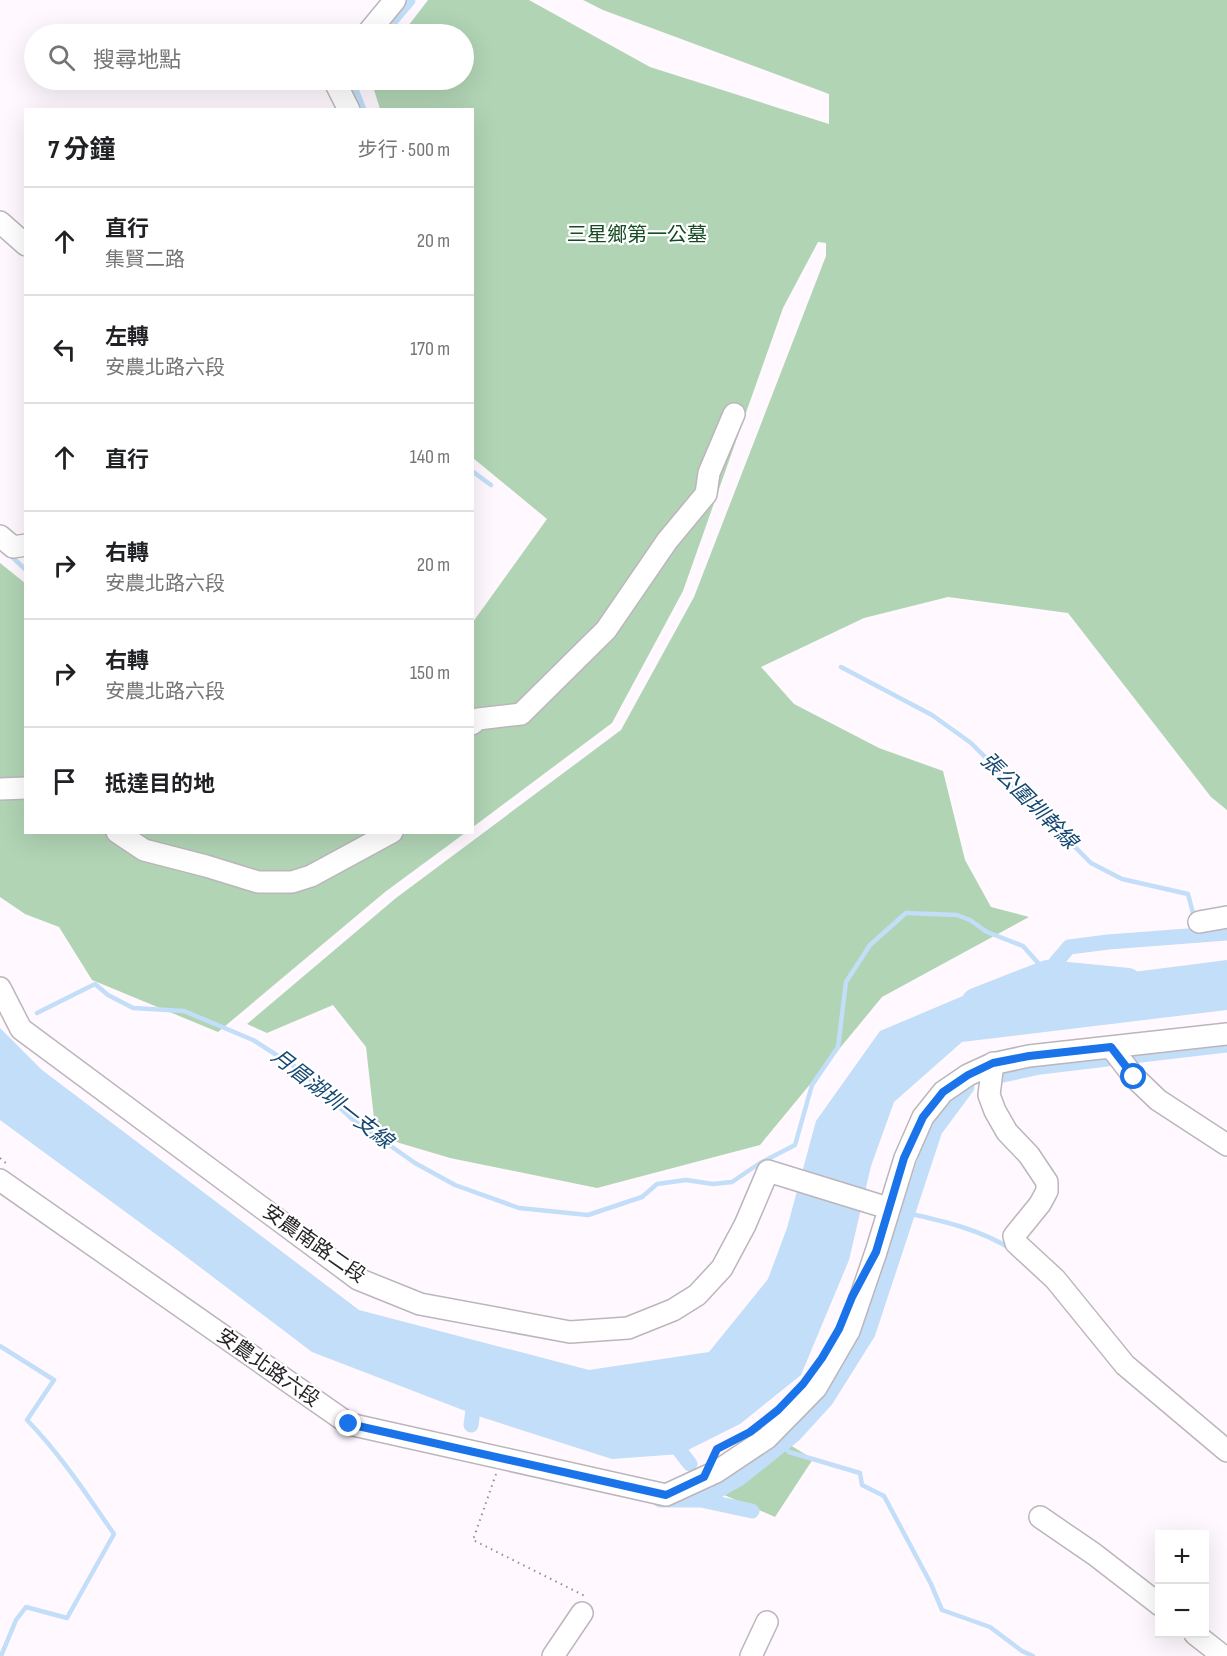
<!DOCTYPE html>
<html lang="zh-TW">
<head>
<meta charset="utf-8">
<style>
	body { margin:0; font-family:"Sofia Sans Condensed","Noto Sans TC",sans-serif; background:#f6f6f6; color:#202124 }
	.controls { position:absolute; right:18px; bottom:18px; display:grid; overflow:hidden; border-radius:0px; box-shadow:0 6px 24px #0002 }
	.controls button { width:54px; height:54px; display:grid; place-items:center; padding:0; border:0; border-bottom:2px solid #e0e0e0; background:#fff; color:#202124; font:30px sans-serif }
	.stop { position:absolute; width:18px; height:18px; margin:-14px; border:4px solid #1a73e8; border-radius:50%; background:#fff }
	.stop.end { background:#1a73e8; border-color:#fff; box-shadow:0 2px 6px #0008 }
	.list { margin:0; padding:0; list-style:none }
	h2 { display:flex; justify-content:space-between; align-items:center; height:78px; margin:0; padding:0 24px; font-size:26px }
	h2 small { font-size:20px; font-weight:400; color:#757577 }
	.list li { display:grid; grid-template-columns:39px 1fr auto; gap:18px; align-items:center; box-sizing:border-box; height:108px; padding:0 24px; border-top:2px solid #e0e0e0 }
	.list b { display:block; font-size:22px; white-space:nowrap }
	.list p { margin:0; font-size:20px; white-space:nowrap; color:#757577 }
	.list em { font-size:20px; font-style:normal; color:#757577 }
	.icon { flex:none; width:33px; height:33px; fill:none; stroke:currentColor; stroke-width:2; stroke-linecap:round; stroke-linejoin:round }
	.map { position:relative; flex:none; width:1227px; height:1656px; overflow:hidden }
	.search { position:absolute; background:#fff; box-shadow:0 6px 24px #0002; left:24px; top:24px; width:450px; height:66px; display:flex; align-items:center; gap:15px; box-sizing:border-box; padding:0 21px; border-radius:33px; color:#757577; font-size:22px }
	.panel { position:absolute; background:#fff; box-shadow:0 6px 24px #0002; left:24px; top:108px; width:450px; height:726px; border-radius:0px }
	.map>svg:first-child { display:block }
	.green { fill:#b1d4b5 }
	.water { fill:#c2def8 }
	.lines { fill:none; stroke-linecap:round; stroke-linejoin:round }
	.stream { stroke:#c2def8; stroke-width:4.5 }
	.canal { stroke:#c2def8; stroke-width:15 }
	.river { stroke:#c2def8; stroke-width:26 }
	.minor-casing { stroke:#bcb5bb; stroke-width:24 }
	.path { stroke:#938e92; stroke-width:2; stroke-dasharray:1.5 4.5; stroke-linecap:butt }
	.minor { stroke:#fff; stroke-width:21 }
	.route { stroke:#1a73e8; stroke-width:8 }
	.labels { text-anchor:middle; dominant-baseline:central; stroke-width:4.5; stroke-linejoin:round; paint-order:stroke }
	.park-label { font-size:20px; fill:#154b22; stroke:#fff }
	.street-label { font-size:20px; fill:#262426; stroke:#fff }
	.water-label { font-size:21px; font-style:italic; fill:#144771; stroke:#fff }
</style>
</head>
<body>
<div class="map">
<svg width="1227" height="1656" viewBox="0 0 1227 1656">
	<rect width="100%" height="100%" fill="#fff8fe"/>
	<path class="green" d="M 428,0 L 529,0 L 650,67 L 829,124 L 829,94 L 603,10 L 583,0 L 1227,0 L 1227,810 L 1211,797 L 1068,613 L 948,597 L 864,618 L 761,667 L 794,704 L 879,748 L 943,771 L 965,860 L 991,907 L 1029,917 L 882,997 L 760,1145 L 597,1188 L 450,1158 L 376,1136 L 366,1047 L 333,1005 L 267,1033 L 247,1024 L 396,898 L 621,730 L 694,597 L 826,256 L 826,243 L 818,242 L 783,308 L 683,591 L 612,723 L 473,827 L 473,622 L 547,519 L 473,458 L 472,110 L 380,109 L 371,80 L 464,80 L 464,34 L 402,34 Z
		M 0,563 L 25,583 L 26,832 L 465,833 L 385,892 L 218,1032 L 92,980 L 59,927 L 25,914 L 0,897 Z
		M 777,1437 L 813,1459 L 775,1517 L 715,1491 L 719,1477 Z"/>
	<path class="water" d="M 1227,960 L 1227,1010 L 962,1042 L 894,1102 L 871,1166 L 849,1260 L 801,1375 L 740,1424 L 680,1454 L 612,1459 L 481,1417 L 312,1352 L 172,1246 L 0,1120 L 0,1028 L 42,1070 L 359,1310 L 589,1370 L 709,1352 L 768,1279 L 787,1228 L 816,1121 L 880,1031 L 970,993 Z"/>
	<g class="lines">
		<path class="stream" d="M 472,471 L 491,485
			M 10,555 L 26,570
			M 841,667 L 932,715 L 971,743 L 1091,863 L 1122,879 L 1188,894 L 1194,917
			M 1195,925 L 1195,935
			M 37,1013 L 95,984 L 108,995 L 133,1008 L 184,1011 L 253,1040 L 300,1070 L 352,1119 L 415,1163 L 455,1185 L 519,1208 L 588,1215 L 642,1197 L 657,1184 L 686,1180 L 713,1184 L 732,1182 L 760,1163 L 795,1145 L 812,1085 L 838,1047 L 846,982 L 870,945 L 906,913 L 957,915 L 970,920 L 987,932 L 1023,946 L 1047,973
			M 907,1213 C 943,1221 979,1229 1011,1249
			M 0,1346 L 54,1380 L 27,1420 C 61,1455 87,1495 114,1534 L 67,1618 L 26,1607 L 16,1620 L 1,1656
			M 782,1444 L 789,1452 L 860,1473 L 862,1485 L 884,1496 L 931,1584 L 942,1610 L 990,1627 L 1022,1651 L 1033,1656"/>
		<path class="canal" d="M 391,20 L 408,0
			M 347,80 L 359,110
			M 1047,973 L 1069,947 L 1108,942 L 1227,933
			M 1132,1056 L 1227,1045
			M 998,1076 L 1040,1067 L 1107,1059
			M 471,1425 L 475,1395
			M 670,1438 L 690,1464
			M 660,1500 L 701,1500 L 739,1479 L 794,1435 L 826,1400 L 868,1333 L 935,1130 L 967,1087
			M 701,1500 L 752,1511"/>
		<path class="river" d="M 975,1001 L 1047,973 L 1128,981"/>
		<g class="minor-casing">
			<path id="minor" d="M 367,34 L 395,0
				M 334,80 L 349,110
				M 0,222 L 26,245
				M 0,536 L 13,547 L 26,545
				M 472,724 L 478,719 L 521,714 L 606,630 L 667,541 L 706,494 L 709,473 L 734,414
				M 0,789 L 26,788
				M 117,832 L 144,850 L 206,866 L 258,882 L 292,882 L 311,876 L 392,832
				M 1199,922 L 1227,917
				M 0,988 L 21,1029 L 358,1279 L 420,1304 L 570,1332 L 628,1328 L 673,1310 L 697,1295 L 722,1268 L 745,1225 L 768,1171 L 888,1208
				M 1111,1047 L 1134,1077 L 1158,1100 L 1227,1145
				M 993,1063 L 989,1095 L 995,1111 L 1007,1132 L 1029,1155 L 1047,1182 L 1047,1191 L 1040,1204 L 1014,1236 L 1016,1243 L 1055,1279 L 1125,1365 L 1227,1451
				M 0,1180 L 349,1424 L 666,1495 L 716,1472 L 767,1438 L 816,1388 L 849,1331 L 876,1252 L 905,1158 L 923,1117 L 943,1092 L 968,1075 L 992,1064 L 1029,1056 L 1227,1034
				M 1040,1517 L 1094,1554 L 1160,1605
				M 1195,1634 L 1223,1656
				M 553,1656 L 582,1613
				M 751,1656 L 767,1622"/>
		</g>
		<path class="path" d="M 0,1158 L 7,1164
			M 496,1474 L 473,1540 L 585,1596"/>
		<use href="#minor" class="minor"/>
	</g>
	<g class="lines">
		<path class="route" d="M 349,1424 L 666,1495 L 704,1477 L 717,1449 L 750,1432 L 778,1410 L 803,1384 L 822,1358 L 839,1329 L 852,1297 L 876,1252 L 904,1158 L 923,1117 L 943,1092 L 968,1075 L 993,1063 L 1029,1056 L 1111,1047 L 1134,1077"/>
	</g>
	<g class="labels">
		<g class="park-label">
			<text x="637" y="235">三星鄉第一公墓</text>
		</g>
		<g class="street-label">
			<text transform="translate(314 1244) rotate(35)">安農南路二段</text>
			<text transform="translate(268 1368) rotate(35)">安農北路六段</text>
		</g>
		<g class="water-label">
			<text transform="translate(1029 801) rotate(45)">張公圍圳幹線</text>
			<text transform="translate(332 1099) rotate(38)">月眉湖圳一支線</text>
		</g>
	</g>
</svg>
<div class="controls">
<button>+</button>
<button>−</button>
</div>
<div class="stop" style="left:1134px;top:1077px"></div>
<div class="stop end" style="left:349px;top:1424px"></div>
<div class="search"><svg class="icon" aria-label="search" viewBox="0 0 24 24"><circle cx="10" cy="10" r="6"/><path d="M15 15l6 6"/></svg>搜尋地點</div>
<section class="panel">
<h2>7 分鐘<small>步行 · 500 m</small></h2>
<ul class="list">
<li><svg class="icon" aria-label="ahead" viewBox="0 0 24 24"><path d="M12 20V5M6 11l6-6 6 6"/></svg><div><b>直行</b><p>集賢二路</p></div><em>20 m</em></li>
<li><svg class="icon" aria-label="left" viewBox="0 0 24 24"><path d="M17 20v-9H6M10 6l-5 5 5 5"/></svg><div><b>左轉</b><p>安農北路六段</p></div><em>170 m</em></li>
<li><svg class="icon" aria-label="ahead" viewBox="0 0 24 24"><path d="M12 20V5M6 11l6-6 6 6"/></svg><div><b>直行</b></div><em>140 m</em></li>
<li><svg class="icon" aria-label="right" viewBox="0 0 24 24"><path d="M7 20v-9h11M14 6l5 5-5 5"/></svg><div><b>右轉</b><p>安農北路六段</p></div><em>20 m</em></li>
<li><svg class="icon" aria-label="right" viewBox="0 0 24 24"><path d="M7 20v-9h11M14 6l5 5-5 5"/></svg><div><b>右轉</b><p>安農北路六段</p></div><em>150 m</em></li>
<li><svg class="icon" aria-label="arrive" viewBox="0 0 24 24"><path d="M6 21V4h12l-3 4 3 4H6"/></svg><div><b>抵達目的地</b></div></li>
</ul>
</section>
</div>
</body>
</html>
